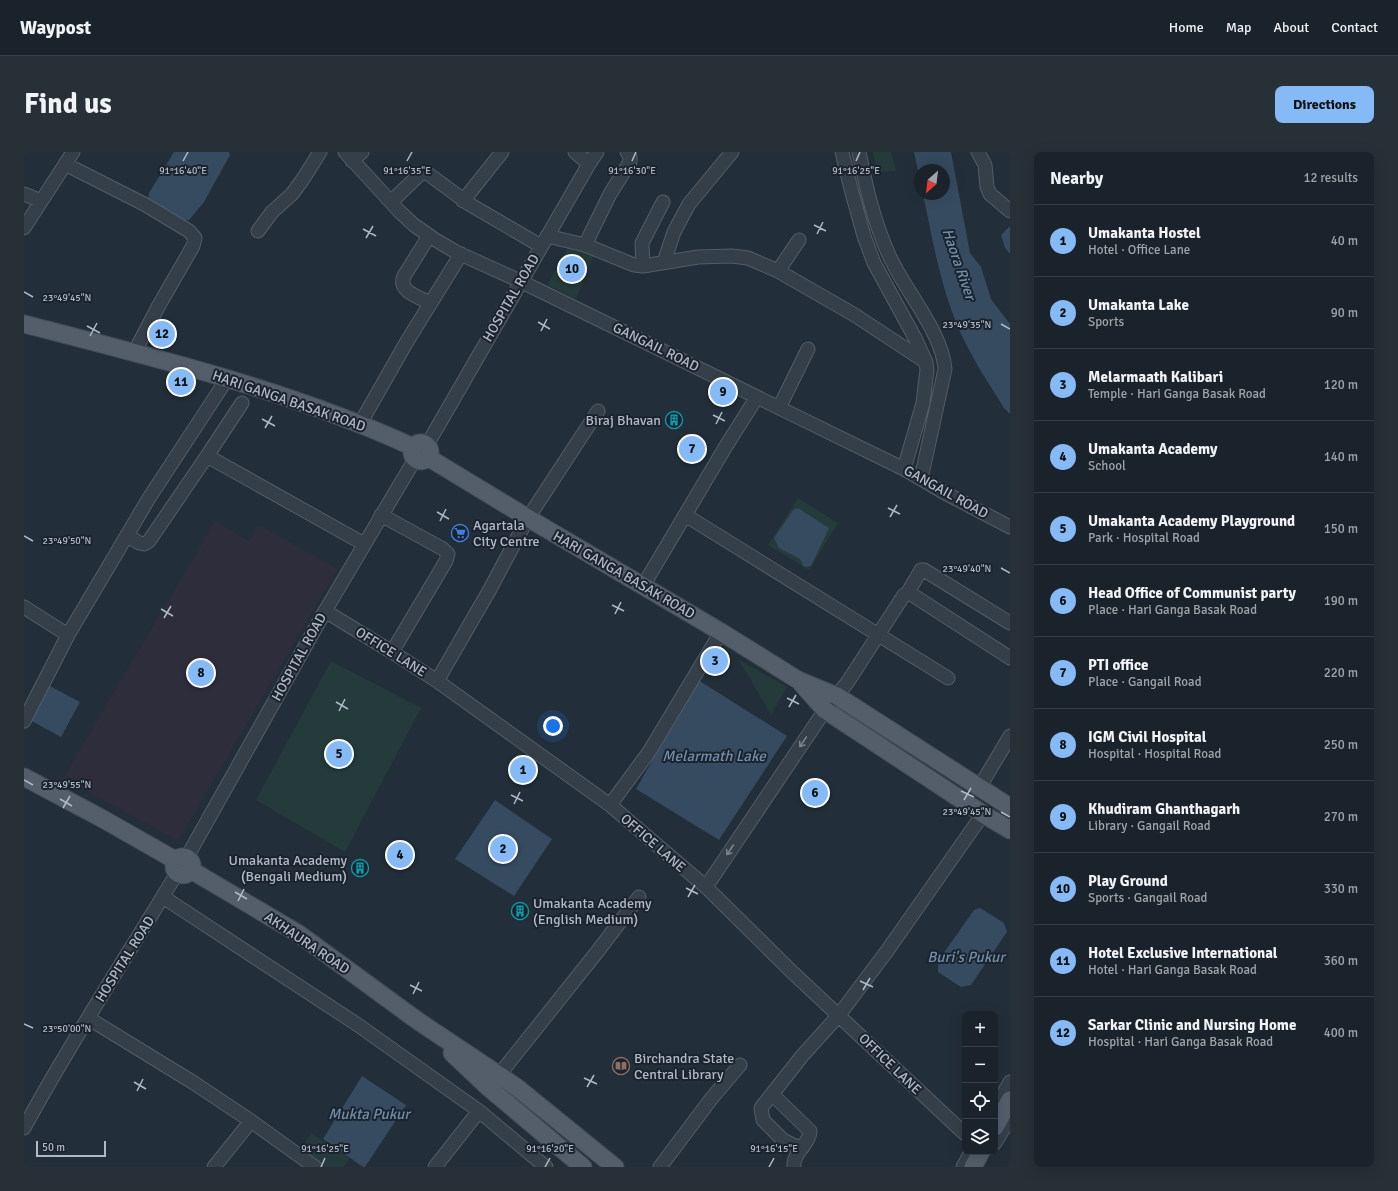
<!DOCTYPE html>
<html lang="en">
<head>
<meta charset="utf-8">
<style>
	body { margin:0; font-family:Signika,sans-serif; background:#272f37; color:#f1f3f6 }
	.controls { position:absolute; right:12px; bottom:12px; display:grid; overflow:hidden; border-radius:8px; box-shadow:0 4px 16px #0002 }
	.controls button { width:36px; height:36px; display:grid; place-items:center; padding:0; border:0; border-bottom:1px solid #383f47; background:#1a222b; color:#f1f3f6; font:20px sans-serif }
	.compass { position:absolute; left:890px; top:12px; width:36px; height:36px; border-radius:50%; background:#1a222b; box-shadow:0 4px 16px #0002; rotate:208deg }
	.scale { position:absolute; left:12px; bottom:10px; width:70px; box-sizing:border-box; padding-left:4px; border:2px solid #b0bac6; border-top:0; font-size:11px; line-height:14px; white-space:nowrap; color:#b0bac6; -webkit-text-stroke:3px #1b242e; paint-order:stroke }
	.you { position:absolute; left:529px; top:574px; width:14px; height:14px; margin:-10px; border:3px solid #fff; border-radius:50%; background:#1a73e8; box-shadow:0 0 0 6px #1a73e833 }
	.badge { display:grid; place-items:center; width:26px; height:26px; border-radius:50%; background:#85baf6; color:#111; font-size:13px; font-weight:700 }
	.pin { position:absolute; translate:-50% -50%; border:2px solid #fff; box-shadow:0 1px 4px #0006 }
	.list { margin:0; padding:0; list-style:none }
	h2 { display:flex; justify-content:space-between; align-items:center; height:52px; margin:0; padding:0 16px; font-size:17px }
	h2 small { font-size:13px; font-weight:400; color:#9fa4a9 }
	.list li { display:grid; grid-template-columns:26px 1fr auto; gap:12px; align-items:center; box-sizing:border-box; height:72px; padding:0 16px; border-top:1px solid #383f47 }
	.list b { display:block; font-size:15px; white-space:nowrap }
	.list p { margin:0; font-size:13px; white-space:nowrap; color:#9fa4a9 }
	.list em { font-size:13px; font-style:normal; color:#9fa4a9 }
	.icon { flex:none; width:22px; height:22px; fill:none; stroke:currentColor; stroke-width:2; stroke-linecap:round; stroke-linejoin:round }
	.map { position:relative; flex:none; width:986px; height:1015px; overflow:hidden; border-radius:8px }
	header { display:flex; align-items:center; gap:24px; box-sizing:border-box; height:56px; padding:0 20px; background:#1a222b; border-bottom:1px solid #383f47 }
	header strong { font-size:19px }
	nav { display:flex; gap:22px; margin-inline-start:auto; font-size:14px }
	.intro { display:flex; align-items:center; justify-content:space-between; box-sizing:border-box; height:96px; padding:0 24px }
	h1 { margin:0; font-size:28px }
	.button { padding:10px 18px; border-radius:8px; background:#85baf6; color:#111; font-size:14px; font-weight:700 }
	main { display:flex; gap:24px; padding:0 24px }
	aside { flex:1; background:#1a222b; border-radius:8px; box-shadow:0 4px 16px #0002 }
	.map>svg:first-child { display:block }
	.medical { fill:#2e2d3b }
	.green { fill:#253b3b }
	.water { fill:#364b60 }
	.lines { fill:none; stroke-linecap:round; stroke-linejoin:round }
	.minor-casing { stroke:#535d67; stroke-width:15 }
	.major-casing { stroke:#424b56; stroke-width:19 }
	.minor { stroke:#353f49; stroke-width:13 }
	.major { stroke:#535e6a; stroke-width:17 }
	.oneway { stroke:#79838e }
	.ticks { fill:none; stroke:#b0bac6; stroke-width:1.5 }
	.labels { text-anchor:middle; dominant-baseline:central; stroke-width:4; stroke-linejoin:round; paint-order:stroke }
	.street-label { font-size:14px; fill:#b0bac6; stroke:#1b242e }
	.poi-label { font-size:14px; fill:#b0bac6; stroke:#1b242e; text-anchor:start }
	.water-label { font-size:15px; font-style:italic; fill:#708ea9; stroke:#1b242e }
	.ticks-label { font-size:10px; text-anchor:middle; fill:#b0bac6; stroke:#1b242e; stroke-width:4; stroke-linejoin:round; paint-order:stroke }
</style>
</head>
<body>
<header>
<strong>Waypost</strong>
<nav><a>Home</a><a>Map</a><a>About</a><a>Contact</a></nav>
</header>
<div class="intro"><h1>Find us</h1><a class="button">Directions</a></div>
<main>
<div class="map">
<svg width="986" height="1015" viewBox="0 0 986 1015">
	<rect width="100%" height="100%" fill="#222e39"/>
	<path class="medical" d="M 191,369 L 225,389 L 235,373 L 314,417 L 154,689 L 39,626 Z"/>
	<path class="green" d="M 849,0 L 867,0 L 872,19 L 853,20 Z
		M 544,95 L 571,100 L 552,147 L 523,133 Z
		M 774,346 L 814,371 L 785,418 L 744,393 Z
		M 715,508 L 763,535 L 747,563 Z
		M 307,509 L 397,556 L 321,700 L 232,648 Z
		M 287,981 L 326,1006 L 320,1015 L 298,1015 L 276,1000 Z"/>
	<path class="water" d="M 150,0 L 205,0 L 206,3 L 180,50 L 165,68 L 159,68 L 124,47 L 125,41 Z
		M 890,0 L 927,0 L 946,101 L 957,115 L 967,147 L 986,172 L 986,262 L 980,256 C 967,235 953,214 942,192 C 919,148 909,91 899,42 L 920,42 L 920,18 L 896,18 L 896,28 Z
		M 986,74 L 986,102 L 981,96 L 977,83 Z
		M 774,356 L 805,376 L 787,414 L 780,415 L 776,407 L 755,396 L 750,386 L 769,358 Z
		M 674,528 L 763,584 L 695,688 L 612,637 Z
		M 22,532 L 56,550 L 37,585 L 4,567 Z
		M 471,648 L 528,687 L 490,744 L 431,707 Z
		M 956,756 L 980,771 L 983,780 L 947,833 L 937,835 L 914,820 L 914,809 L 950,758 Z
		M 338,924 L 382,953 L 341,1015 L 339,1015 L 299,987 Z"/>
	<g class="lines">
		<g class="minor-casing">
			<path id="minor" d="M 321,0 L 376,60 L 390,73 L 410,87 L 432,100 L 496,129 L 880,317 L 921,341 L 986,375
				M 551,0 L 565,12
				M 818,0 L 827,37 L 840,84 L 850,111 L 891,186 L 902,210 L 903,218 L 899,251 L 880,317
				M 835,0 C 842,35 850,70 865,103 C 880,138 918,179 921,217 L 897,327
				M 954,0 L 961,13 L 963,35 L 966,42 L 986,59
				M 328,9 L 338,0
				M 41,12 L 120,52 L 165,79 L 171,86 L 169,94 L 134,155 L 110,201
				M 0,42 L 17,49
				M 439,49 L 478,0
				M 367,50 L 395,23 L 400,21 L 403,21 L 445,52 L 517,94
				M 0,76 L 49,0
				M 234,79 L 248,60 L 268,42 L 279,27 L 296,0
				M 405,84 L 380,124 C 373,139 395,145 406,151
				M 523,84 L 561,93 L 610,113 L 619,114 L 674,105 L 708,104 L 724,106 L 754,119 L 829,162 L 902,210
				M 561,93 L 586,42 L 606,10 L 606,5 L 603,0
				M 640,110 L 650,80 L 665,52 L 708,0
				M 619,114 L 618,91 L 639,50
				M 754,119 L 775,88
				M 755,256 L 784,197
				M 336,272 L 382,191 L 437,102
				M 403,293 L 565,12 L 573,0
				M 183,304 L 218,251
				M 357,363 L 419,397 L 424,402 L 422,409 L 368,500
				M 661,363 L 924,526
				M 103,383 L 115,391 L 120,392 L 125,389 L 183,304 L 340,392
				M 619,434 L 702,294 L 733,245
				M 884,440 L 897,418 L 900,418 L 986,471
				M 0,455 L 44,483
				M 301,459 L 368,500 L 413,529 L 586,653 L 682,735 L 767,819 L 941,982
				M 413,529 L 465,439 L 504,366 L 574,259
				M 0,569 L 44,483 L 125,346 L 203,227
				M 955,636 L 986,584
				M 586,653 L 625,600 L 697,480
				M 163,705 L 301,459 L 391,307
				M 682,735 L 801,558 L 823,531 L 880,443 L 884,440 L 887,442 L 986,506
				M 139,745 L 334,873 L 455,959 L 522,1015
				M 64,866 L 170,931 L 227,969 L 291,1015
				M 475,923 L 573,800 L 615,745
				M 748,942 L 786,979 C 786,992 768,1001 770,1015
				M 971,957 L 986,930
				M 0,976 C 47,889 102,806 153,721
				M 971,991 L 986,966
				M 779,995 L 771,994 L 759,988 L 739,968 L 737,956 L 778,904 L 815,863 L 863,799 L 959,662
				M 190,1015 L 227,969
				M 411,1015 L 455,959
				M 636,1015 L 687,947 L 716,913
				M 939,1015 L 947,1000"/>
		</g>
		<g class="major-casing">
			<path id="major" d="M 0,172 C 132,206 265,238 389,295
				M388 300a9 9 0 1 1 18 0a9 9 0 1 1-18 0Z
				M 405,306 L 504,366 L 697,480 L 774,528 L 813,544 L 986,655
				M 777,531 L 801,558 L 959,662 L 986,678
				M 0,625 L 79,667 L 151,708
				M150 714a9 9 0 1 1 18 0a9 9 0 1 1-18 0Z
				M 167,718 L 275,782 L 394,869 L 475,923 L 495,937 L 591,1015
				M 428,901 L 465,936 L 559,1015
				M 971,975 L 986,948
				M 949,1015 L 957,1000"/>
		</g>
		<use href="#minor" class="minor"/>
		<use href="#major" class="major"/>
	</g>
	<defs><path id="oneway-shaft" d="M-6 0H5M1.5-3L5.5 0L1.5 3" fill="none" stroke-width="1.6" stroke-linecap="round" stroke-linejoin="round"/></defs>
	<g class="oneway">
		<use href="#oneway-shaft" transform="translate(779 590) rotate(124)"/>
		<use href="#oneway-shaft" transform="translate(706 698) rotate(123)"/>
	</g>
	<path class="ticks" d="M 159,9 L 164,0M 383,9 L 388,0M 608,9 L 612,0M 832,9 L 836,0M 790,73 L 802,79M 339,77 L 352,84M 793,82 L 799,70M 342,86 L 349,74M 0,140 L 9,145M 514,170 L 526,177M 977,172 L 986,177M 63,174 L 76,181M 517,179 L 523,167M 66,184 L 73,171M 689,263 L 701,269M 238,267 L 251,274M 692,272 L 698,260M 241,276 L 248,264M 864,356 L 876,362M 413,360 L 425,367M 866,365 L 873,353M 416,369 L 422,357M 0,384 L 9,389M 977,416 L 986,421M 588,453 L 600,459M 137,457 L 149,464M 591,462 L 597,450M 140,466 L 147,454M 763,546 L 775,552M 312,550 L 324,557M 765,555 L 772,543M 315,559 L 321,547M 0,628 L 9,633M 937,639 L 950,645M 487,643 L 499,649M 36,647 L 48,654M 940,648 L 947,636M 490,652 L 496,640M 39,656 L 46,644M 977,660 L 986,665M 662,736 L 674,742M 211,740 L 223,747M 664,745 L 671,733M 214,749 L 220,737M 836,829 L 849,835M 386,833 L 398,839M 839,838 L 846,826M 389,842 L 395,830M 0,872 L 9,876M 560,926 L 573,932M 110,930 L 122,937M 563,935 L 570,923M 113,939 L 119,927M 297,1015 L 301,1006M 521,1015 L 526,1006M 745,1015 L 750,1006"/>
	<defs>
		<g id="building-ring" transform="scale(0.9)"><circle r="9.5" fill="#1b242e" stroke="#0f9aa8" stroke-width="1.5"/><path d="M-4-6H4V6H1V3H-1V6H-4ZM-2.5-4.3h1.7v1.8h-1.7ZM.8-4.3h1.7v1.8H.8ZM-2.5-1h1.7V.8h-1.7ZM.8-1h1.7V.8H.8Z" fill="#0f9aa8"/></g>
		<g id="supermarket-ring" transform="scale(0.9)"><circle r="9.5" fill="#1b242e" stroke="#3f7fe0" stroke-width="1.5"/><path d="M-6-5.5h2.5l.6 2H6L4.5 2H-2.5L-4.4-4H-6ZM-1.5 3.2a1.3 1.3 0 1 0 .1 0ZM3 3.2a1.3 1.3 0 1 0 .1 0Z" fill="#3f7fe0"/></g>
		<g id="library-ring" transform="scale(0.9)"><circle r="9.5" fill="#1b242e" stroke="#8d6e63" stroke-width="1.5"/><path d="M-6-4Q-3-5.5-.7-3.5V5Q-3 3-6 4ZM6-4Q3-5.5 .7-3.5V5Q3 3 6 4Z" fill="#8d6e63"/></g>
	</defs>
	<g fill-rule="evenodd">
		<use href="#building-ring" x="650" y="268"/>
		<use href="#supermarket-ring" x="436" y="381"/>
		<use href="#building-ring" x="336" y="716"/>
		<use href="#building-ring" x="496" y="759"/>
		<use href="#library-ring" x="597" y="914"/>
	</g>
	<g class="labels">
		<g class="street-label">
			<text transform="translate(487 146) rotate(-60)">HOSPITAL ROAD</text>
			<text transform="translate(632 195) rotate(26)">GANGAIL ROAD</text>
			<text transform="translate(265 249) rotate(19)">HARI GANGA BASAK ROAD</text>
			<text transform="translate(922 340) rotate(29)">GANGAIL ROAD</text>
			<text transform="translate(600 423) rotate(30)">HARI GANGA BASAK ROAD</text>
			<text transform="translate(367 500) rotate(32)">OFFICE LANE</text>
			<text transform="translate(275 505) rotate(-61)">HOSPITAL ROAD</text>
			<text transform="translate(629 691) rotate(41)">OFFICE LANE</text>
			<text transform="translate(283 791) rotate(34)">AKHAURA ROAD</text>
			<text transform="translate(101 807) rotate(-58)">HOSPITAL ROAD</text>
			<text transform="translate(866 912) rotate(44)">OFFICE LANE</text>
		</g>
		<g class="poi-label">
			<text x="637" y="268" text-anchor="end">Biraj Bhavan</text>
			<text x="449" y="373">Agartala<tspan x="449" dy="16">City Centre</tspan></text>
			<text x="323" y="708" text-anchor="end">Umakanta Academy<tspan x="323" dy="16">(Bengali Medium)</tspan></text>
			<text x="509" y="751">Umakanta Academy<tspan x="509" dy="16">(English Medium)</tspan></text>
			<text x="610" y="906">Birchandra State<tspan x="610" dy="16">Central Library</tspan></text>
		</g>
		<g class="water-label">
			<text transform="translate(935 112) rotate(71)">Haora River</text>
			<text x="690" y="604">Melarmath Lake</text>
			<text x="942" y="805">Buri's Pukur</text>
			<text x="345" y="962">Mukta Pukur</text>
		</g>
	</g>
	<g class="ticks-label">
		<text x="159" y="22">91°16'40"E</text>
		<text x="383" y="22">91°16'35"E</text>
		<text x="608" y="22">91°16'30"E</text>
		<text x="832" y="22">91°16'25"E</text>
		<text x="43" y="149">23°49'45"N</text>
		<text x="943" y="176">23°49'35"N</text>
		<text x="43" y="392">23°49'50"N</text>
		<text x="943" y="420">23°49'40"N</text>
		<text x="43" y="636">23°49'55"N</text>
		<text x="943" y="663">23°49'45"N</text>
		<text x="43" y="880">23°50'00"N</text>
		<text x="301" y="1000">91°16'25"E</text>
		<text x="526" y="1000">91°16'20"E</text>
		<text x="750" y="1000">91°16'15"E</text>
	</g>
</svg>
<div class="controls">
<button>+</button>
<button>−</button>
<button><svg class="icon" aria-label="locate" viewBox="0 0 24 24"><circle cx="12" cy="12" r="6"/><path d="M12 2v4M12 18v4M2 12h4M18 12h4"/></svg></button>
<button><svg class="icon" aria-label="layers" viewBox="0 0 24 24"><path d="M12 4l9 5-9 5-9-5zM3 14l9 5 9-5"/></svg></button>
</div>
<svg class="compass" viewBox="-18 -18 36 36"><path d="M0-13l5 13h-10z" fill="#e53935"/><path d="M0 13l5-13h-10z" fill="#9fa4a9"/></svg>
<div class="scale">50 m</div>
<div class="you"></div>
<div class="pin badge" style="left:499px;top:618px">1</div>
<div class="pin badge" style="left:479px;top:697px">2</div>
<div class="pin badge" style="left:691px;top:509px">3</div>
<div class="pin badge" style="left:376px;top:703px">4</div>
<div class="pin badge" style="left:315px;top:602px">5</div>
<div class="pin badge" style="left:791px;top:641px">6</div>
<div class="pin badge" style="left:668px;top:297px">7</div>
<div class="pin badge" style="left:177px;top:521px">8</div>
<div class="pin badge" style="left:699px;top:240px">9</div>
<div class="pin badge" style="left:548px;top:117px">10</div>
<div class="pin badge" style="left:157px;top:230px">11</div>
<div class="pin badge" style="left:138px;top:182px">12</div>
</div>
<aside>
<h2>Nearby<small>12 results</small></h2>
<ul class="list">
<li><span class="badge">1</span><div><b>Umakanta Hostel</b><p>Hotel · Office Lane</p></div><em>40 m</em></li>
<li><span class="badge">2</span><div><b>Umakanta Lake</b><p>Sports</p></div><em>90 m</em></li>
<li><span class="badge">3</span><div><b>Melarmaath Kalibari</b><p>Temple · Hari Ganga Basak Road</p></div><em>120 m</em></li>
<li><span class="badge">4</span><div><b>Umakanta Academy</b><p>School</p></div><em>140 m</em></li>
<li><span class="badge">5</span><div><b>Umakanta Academy Playground</b><p>Park · Hospital Road</p></div><em>150 m</em></li>
<li><span class="badge">6</span><div><b>Head Office of Communist party</b><p>Place · Hari Ganga Basak Road</p></div><em>190 m</em></li>
<li><span class="badge">7</span><div><b>PTI office</b><p>Place · Gangail Road</p></div><em>220 m</em></li>
<li><span class="badge">8</span><div><b>IGM Civil Hospital</b><p>Hospital · Hospital Road</p></div><em>250 m</em></li>
<li><span class="badge">9</span><div><b>Khudiram Ghanthagarh</b><p>Library · Gangail Road</p></div><em>270 m</em></li>
<li><span class="badge">10</span><div><b>Play Ground</b><p>Sports · Gangail Road</p></div><em>330 m</em></li>
<li><span class="badge">11</span><div><b>Hotel Exclusive International</b><p>Hotel · Hari Ganga Basak Road</p></div><em>360 m</em></li>
<li><span class="badge">12</span><div><b>Sarkar Clinic and Nursing Home</b><p>Hospital · Hari Ganga Basak Road</p></div><em>400 m</em></li>
</ul>
</aside>
</main>
</body>
</html>
